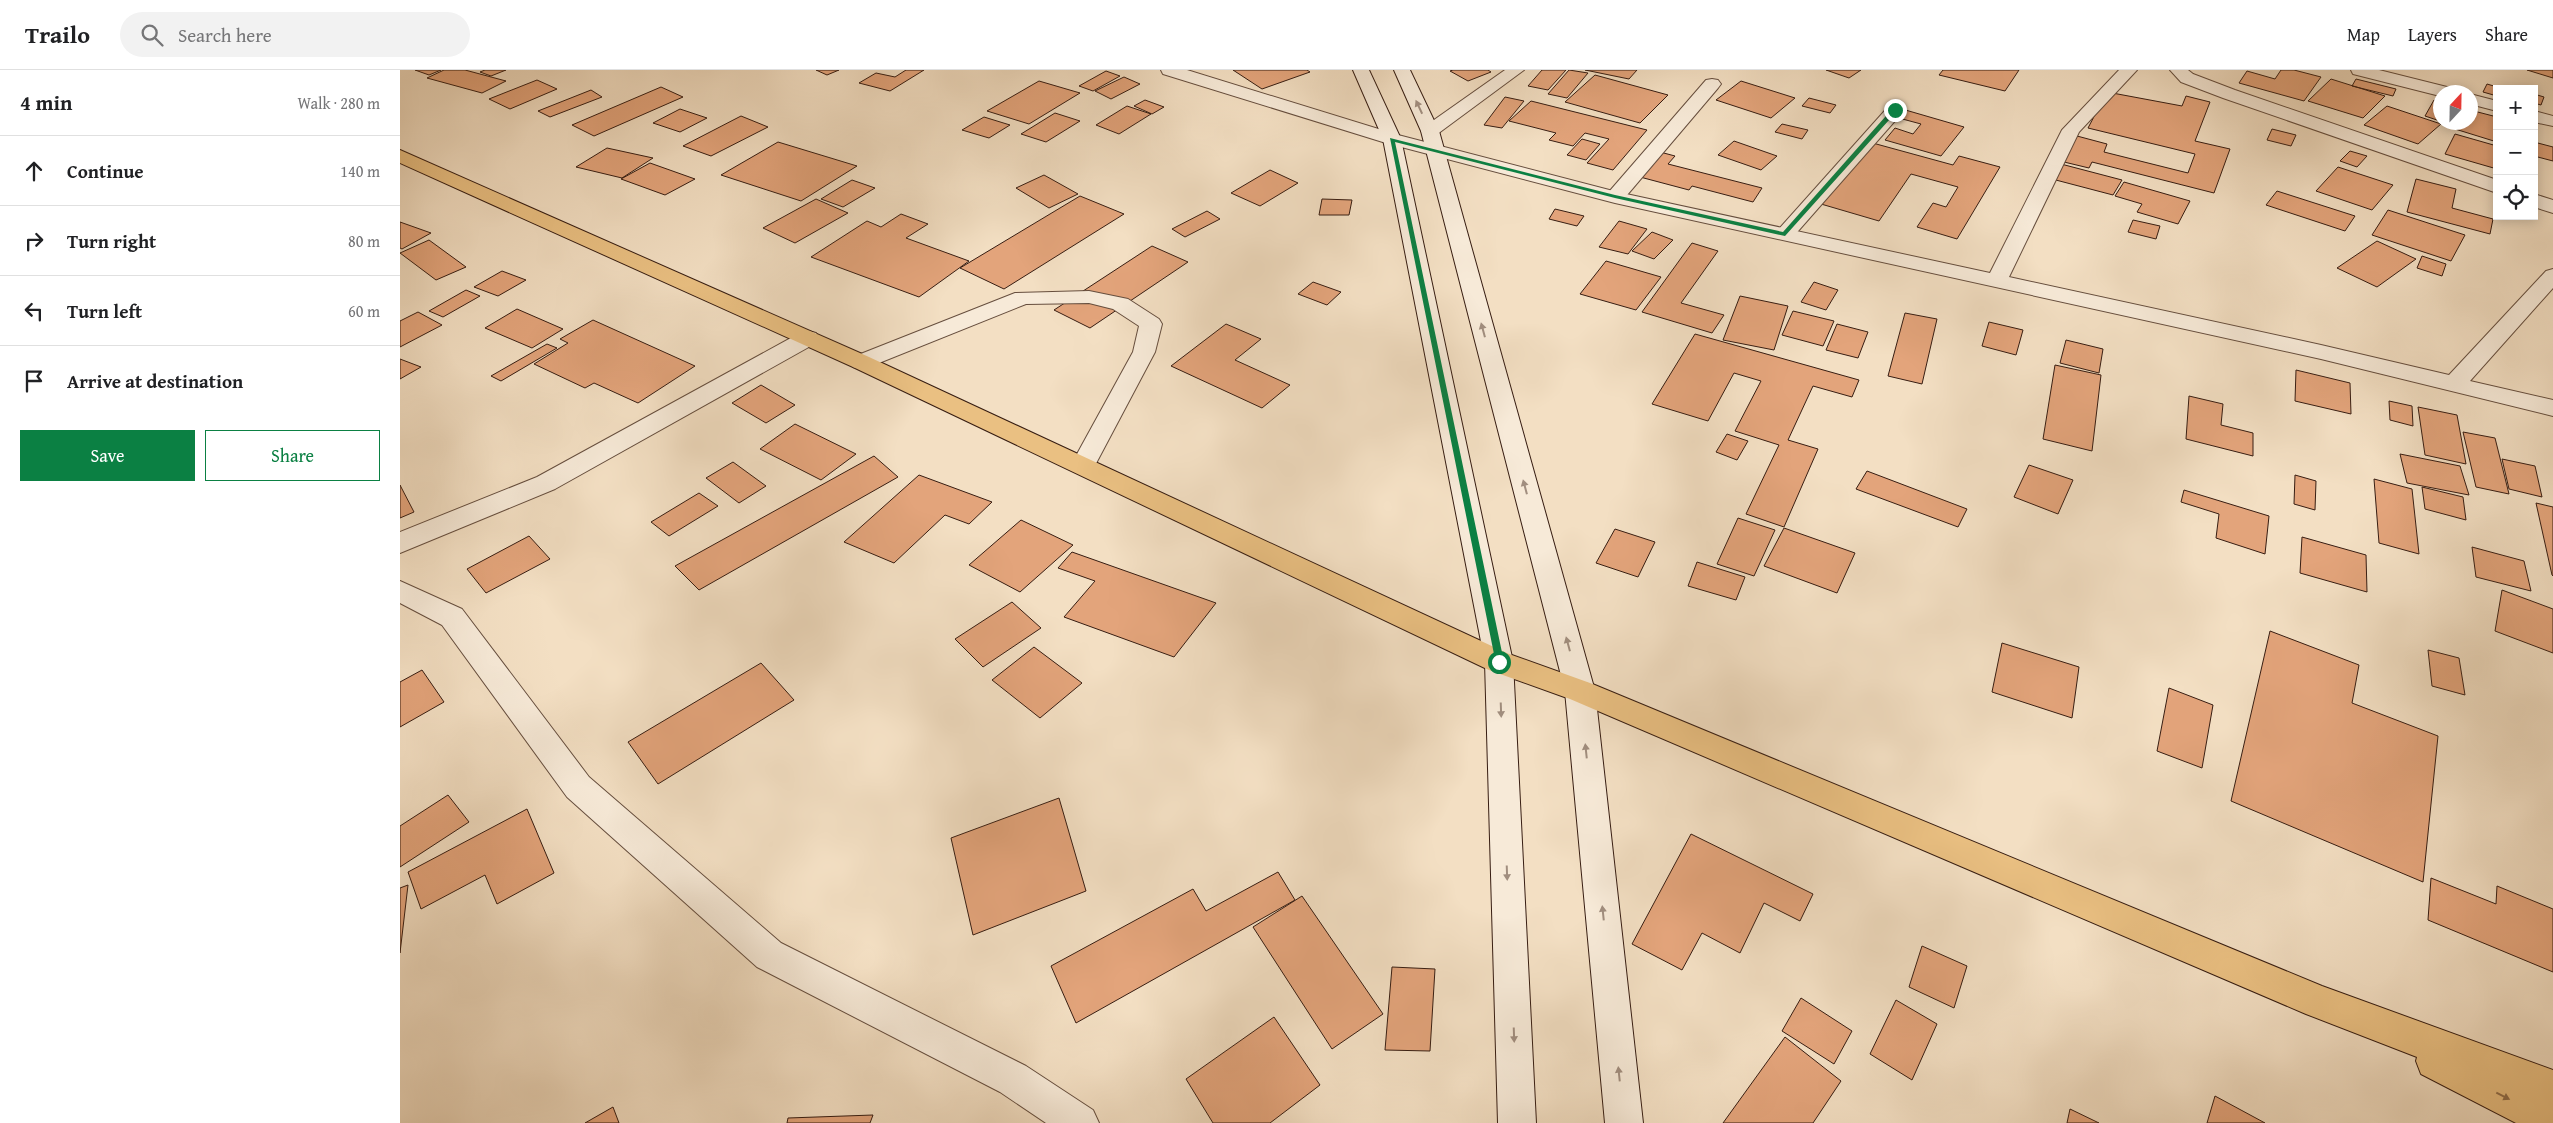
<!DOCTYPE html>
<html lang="en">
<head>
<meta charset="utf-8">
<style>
	body { margin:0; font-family:"Gentium Book Plus",serif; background:#f2f2f2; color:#202124 }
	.controls { position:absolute; right:15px; top:15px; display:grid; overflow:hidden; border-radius:0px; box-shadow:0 2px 12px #0003 }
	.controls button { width:45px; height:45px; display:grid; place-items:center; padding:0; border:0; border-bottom:1px solid #e0e0e0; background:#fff; color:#202124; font:25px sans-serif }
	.compass { position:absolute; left:2033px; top:15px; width:45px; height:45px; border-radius:50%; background:#fff; box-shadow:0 2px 12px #0003; rotate:22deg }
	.stop { position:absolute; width:15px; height:15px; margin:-11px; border:4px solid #0b8043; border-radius:50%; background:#fff }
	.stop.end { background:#0b8043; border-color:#fff; box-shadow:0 1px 5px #0008 }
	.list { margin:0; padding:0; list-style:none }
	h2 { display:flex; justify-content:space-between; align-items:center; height:65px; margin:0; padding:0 20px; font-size:21px }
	h2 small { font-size:16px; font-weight:400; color:#757577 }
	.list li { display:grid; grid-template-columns:32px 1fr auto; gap:15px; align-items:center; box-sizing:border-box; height:70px; padding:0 20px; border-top:1px solid #e0e0e0 }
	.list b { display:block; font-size:19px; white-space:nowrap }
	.list em { font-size:16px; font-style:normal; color:#757577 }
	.actions { display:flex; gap:10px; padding:15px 20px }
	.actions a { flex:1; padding:11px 0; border:1px solid #0b8043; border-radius:0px; text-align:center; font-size:18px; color:#0b8043 }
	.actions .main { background:#0b8043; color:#fff }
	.icon { flex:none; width:28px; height:28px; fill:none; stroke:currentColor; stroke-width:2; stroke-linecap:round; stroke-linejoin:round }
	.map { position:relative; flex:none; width:2153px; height:1053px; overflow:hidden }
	header { display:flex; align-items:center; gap:30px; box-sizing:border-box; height:70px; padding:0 25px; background:#fff; border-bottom:1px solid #e0e0e0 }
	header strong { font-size:24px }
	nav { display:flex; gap:28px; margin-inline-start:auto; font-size:18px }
	.search { width:350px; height:45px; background:#f2f2f2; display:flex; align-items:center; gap:12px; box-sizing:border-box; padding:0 18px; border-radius:28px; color:#757577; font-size:19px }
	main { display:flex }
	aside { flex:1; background:#fff }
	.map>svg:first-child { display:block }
	.building { fill:#e3a47b; stroke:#371d12 }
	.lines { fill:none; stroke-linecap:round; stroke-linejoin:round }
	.service-casing { stroke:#664e3e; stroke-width:2 }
	.minor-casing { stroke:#664e3e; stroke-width:2 }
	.secondary-casing { stroke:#371d12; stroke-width:2 }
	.trunk-casing { stroke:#371d12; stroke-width:2 }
	.service { fill:#f7ead8; fill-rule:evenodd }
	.minor { fill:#f7ead8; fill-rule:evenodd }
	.secondary { fill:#f7ead8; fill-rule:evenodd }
	.trunk { fill:#eac082; fill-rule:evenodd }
	.oneway { fill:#a18e7f }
	.oneway2 { fill:#906e4a }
	.route { fill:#0b8043 }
</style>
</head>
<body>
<header>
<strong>Trailo</strong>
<div class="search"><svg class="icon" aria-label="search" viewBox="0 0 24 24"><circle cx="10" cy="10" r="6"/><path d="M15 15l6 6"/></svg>Search here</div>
<nav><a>Map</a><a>Layers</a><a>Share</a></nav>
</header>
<main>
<aside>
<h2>4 min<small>Walk · 280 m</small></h2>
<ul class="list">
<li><svg class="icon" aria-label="ahead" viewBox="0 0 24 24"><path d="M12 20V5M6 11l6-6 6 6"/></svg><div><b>Continue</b></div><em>140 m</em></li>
<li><svg class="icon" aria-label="right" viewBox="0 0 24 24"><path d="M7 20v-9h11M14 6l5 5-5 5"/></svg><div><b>Turn right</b></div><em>80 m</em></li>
<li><svg class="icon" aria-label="left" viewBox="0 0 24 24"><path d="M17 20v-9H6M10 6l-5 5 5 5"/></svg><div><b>Turn left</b></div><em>60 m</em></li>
<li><svg class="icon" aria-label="arrive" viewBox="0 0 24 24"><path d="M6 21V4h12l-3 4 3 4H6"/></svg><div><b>Arrive at destination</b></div></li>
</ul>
<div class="actions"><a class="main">Save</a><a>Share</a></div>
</aside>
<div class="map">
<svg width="2153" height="1053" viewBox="0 0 2153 1053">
	<rect width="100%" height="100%" fill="#f3dfc3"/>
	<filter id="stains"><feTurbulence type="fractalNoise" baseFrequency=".004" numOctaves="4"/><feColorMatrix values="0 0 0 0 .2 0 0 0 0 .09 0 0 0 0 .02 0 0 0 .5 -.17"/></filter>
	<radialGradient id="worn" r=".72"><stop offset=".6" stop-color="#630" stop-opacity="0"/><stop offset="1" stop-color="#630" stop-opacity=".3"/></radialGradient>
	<path class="building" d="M 15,0 L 41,0 L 29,5 Z
		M 44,0 L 65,0 L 106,11 L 82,23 L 27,8 Z
		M 85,0 L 106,0 L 91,6 L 80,2 Z
		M 416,0 L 439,0 L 427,5 Z
		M 506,0 L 524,0 L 490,21 L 459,13 L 476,3 L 495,7 Z
		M 833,0 L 907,0 L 910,2 L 862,19 Z
		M 1053,0 L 1088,0 L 1091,2 L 1068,11 L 1050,1 Z
		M 1142,0 L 1166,0 L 1148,20 L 1128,16 Z
		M 1169,0 L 1188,3 L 1167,28 L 1148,24 Z
		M 1185,0 L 1237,0 L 1229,9 Z
		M 1426,0 L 1461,0 L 1449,8 Z
		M 1543,0 L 1619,0 L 1605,21 L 1539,5 Z
		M 1881,0 L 1894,0 L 1921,7 L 1904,31 L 1839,13 L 1847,1 L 1875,9 Z
		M 2127,0 L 2153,0 L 2153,8 Z
		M 706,1 L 720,6 L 693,21 L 679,16 Z
		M 1195,5 L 1268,25 L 1240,53 L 1165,32 Z
		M 724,7 L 740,14 L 711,29 L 695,21 Z
		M 1931,9 L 1985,26 L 1963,48 L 1908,31 Z
		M 1956,9 L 1996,19 L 1993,26 L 1952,16 Z
		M 137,10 L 157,19 L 110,39 L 89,29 Z
		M 639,11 L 680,23 L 629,54 L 587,41 Z
		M 1341,11 L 1395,28 L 1371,48 L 1316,30 Z
		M 2087,14 L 2104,19 L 2097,19 L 2097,26 L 2083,22 Z
		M 261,17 L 283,27 L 194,66 L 172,55 Z
		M 191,20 L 202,27 L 150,47 L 138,41 Z
		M 1707,22 L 1782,36 L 1786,26 L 1810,32 L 1795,71 L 1830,79 L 1814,123 L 1692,92 L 1689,98 L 1664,92 L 1677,66 L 1707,74 L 1704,82 L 1788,103 L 1795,84 L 1688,58 Z
		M 2134,24 L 2144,27 L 2141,35 L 2134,33 Z
		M 1105,27 L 1124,31 L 1102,58 L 1084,55 Z
		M 1409,28 L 1436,35 L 1430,43 L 1402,36 Z
		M 745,30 L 764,37 L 752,44 L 734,36 Z
		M 2034,30 L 2040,32 L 2040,51 L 2025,46 Z
		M 1131,31 L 1247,60 L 1213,100 L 1187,93 L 1209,69 L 1185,63 L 1173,76 L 1149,70 L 1156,63 L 1109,51 Z
		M 727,36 L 751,44 L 719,64 L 696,55 Z
		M 1987,36 L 2041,54 L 2018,74 L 1964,55 Z
		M 280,39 L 307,48 L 280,62 L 253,53 Z
		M 1502,39 L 1564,57 L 1541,86 L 1485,70 L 1495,58 L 1513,64 L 1521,54 L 1495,47 Z
		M 2070,40 L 2097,47 L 2097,72 L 2055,59 L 2060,52 L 2070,52 Z
		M 655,43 L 680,51 L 646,72 L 621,64 Z
		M 341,46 L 368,57 L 311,86 L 283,76 Z
		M 584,47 L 610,55 L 589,68 L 562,60 Z
		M 1382,54 L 1408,60 L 1402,69 L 1375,62 Z
		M 1872,59 L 1896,65 L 1891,76 L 1867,70 Z
		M 2055,64 L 2097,76 L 2097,99 L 2045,84 Z
		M 1182,69 L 1200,74 L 1186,90 L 1167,85 Z
		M 1334,71 L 1377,86 L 1361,100 L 1318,85 Z
		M 378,72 L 457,96 L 401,131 L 321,105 Z
		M 1469,72 L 1553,95 L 1559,86 L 1600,97 L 1557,169 L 1517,157 L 1533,133 L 1546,137 L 1558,117 L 1511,104 L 1479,151 L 1421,134 Z
		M 2134,72 L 2153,77 L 2153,91 L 2134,86 Z
		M 207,78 L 253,88 L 222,108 L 176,97 Z
		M 1950,81 L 1967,86 L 1957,97 L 1940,91 Z
		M 1260,82 L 1275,86 L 1268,94 L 1362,118 L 1353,132 L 1292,116 L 1289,120 L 1240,107 Z
		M 250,93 L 295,109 L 265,125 L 221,109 Z
		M 1661,94 L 1722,110 L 1713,125 L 1652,109 Z
		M 1938,97 L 1993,115 L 1972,140 L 1916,121 Z
		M 870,100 L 898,113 L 860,136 L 831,123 Z
		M 644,105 L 678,124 L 649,138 L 616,118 Z
		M 2016,109 L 2056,119 L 2052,138 L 2093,149 L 2090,164 L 2007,142 Z
		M 452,110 L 475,118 L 443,137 L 421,129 Z
		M 1724,112 L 1790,131 L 1778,154 L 1737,142 L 1742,134 L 1715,126 Z
		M 1877,121 L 1955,146 L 1945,161 L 1866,135 Z
		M 680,126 L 724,144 L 604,219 L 560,198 Z
		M 416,129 L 448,143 L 395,173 L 363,158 Z
		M 922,129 L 952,130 L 949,145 L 919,145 Z
		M 1155,139 L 1184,146 L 1177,156 L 1149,149 Z
		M 1988,140 L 2065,165 L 2051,191 L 1972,165 Z
		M 807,141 L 820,149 L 785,167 L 772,159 Z
		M 501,144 L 528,154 L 506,168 L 569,191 L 519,227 L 411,187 L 467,151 L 481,157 Z
		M 1733,150 L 1760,156 L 1756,169 L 1728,162 Z
		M 1219,151 L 1247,159 L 1228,184 L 1199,177 Z
		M 0,152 L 31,163 L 2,179 L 0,178 Z
		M 1252,162 L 1273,170 L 1254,189 L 1232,181 Z
		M 29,170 L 66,197 L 36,210 L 0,183 Z
		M 1977,171 L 2016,189 L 1977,217 L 1937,198 Z
		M 1292,173 L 1318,181 L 1281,233 L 1324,245 L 1312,263 L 1242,242 Z
		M 752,176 L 788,192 L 690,258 L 654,240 Z
		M 2022,186 L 2046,194 L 2042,206 L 2017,198 Z
		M 1206,191 L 1261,207 L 1236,240 L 1180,224 Z
		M 102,201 L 126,210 L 98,226 L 74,217 Z
		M 913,212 L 941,222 L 927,235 L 898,224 Z
		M 1414,212 L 1438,220 L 1426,240 L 1401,232 Z
		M 66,220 L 80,226 L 43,247 L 29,241 Z
		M 1340,226 L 1388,236 L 1374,280 L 1323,270 Z
		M 117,239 L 163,259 L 132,278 L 85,258 Z
		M 1393,241 L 1434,251 L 1423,276 L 1382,265 Z
		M 18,242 L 42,255 L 0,277 L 0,251 Z
		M 1505,243 L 1537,249 L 1522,314 L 1488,306 Z
		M 193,250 L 295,296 L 238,333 L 194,313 L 185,318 L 134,294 L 168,273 L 160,269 Z
		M 1589,252 L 1623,260 L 1616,285 L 1582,276 Z
		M 826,254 L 861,269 L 835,290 L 890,315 L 862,338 L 771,296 Z
		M 1437,254 L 1468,262 L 1458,288 L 1426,280 Z
		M 1295,264 L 1459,310 L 1452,327 L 1413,316 L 1388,370 L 1418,379 L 1384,457 L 1346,444 L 1379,375 L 1335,361 L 1361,311 L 1334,303 L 1308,351 L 1252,334 Z
		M 1666,270 L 1703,279 L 1699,303 L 1660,293 Z
		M 147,274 L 157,278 L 101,311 L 91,306 Z
		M 0,289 L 21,297 L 0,309 Z
		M 1655,295 L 1701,305 L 1692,381 L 1643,369 Z
		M 1896,300 L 1950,313 L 1951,344 L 1895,331 Z
		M 361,315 L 395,335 L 366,353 L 332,333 Z
		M 1789,326 L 1823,334 L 1821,355 L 1853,363 L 1853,386 L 1786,369 Z
		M 1989,331 L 2012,336 L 2013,356 L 1990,350 Z
		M 2018,337 L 2057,345 L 2066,394 L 2025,385 Z
		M 395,354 L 456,384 L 421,410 L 360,379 Z
		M 2063,362 L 2095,368 L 2109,424 L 2076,417 Z
		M 1327,364 L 1348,371 L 1337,390 L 1316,382 Z
		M 2000,384 L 2060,396 L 2069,425 L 2007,413 Z
		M 474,386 L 498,407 L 299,520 L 275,496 Z
		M 2102,389 L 2135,396 L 2142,427 L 2109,419 Z
		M 333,392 L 366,416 L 339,433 L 306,408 Z
		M 1629,395 L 1673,410 L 1658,444 L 1614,427 Z
		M 1467,401 L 1567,439 L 1558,457 L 1456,419 Z
		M 519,405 L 592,432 L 569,454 L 545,445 L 494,493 L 444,472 Z
		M 1895,405 L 1916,411 L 1915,440 L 1894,434 Z
		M 1974,409 L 2012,419 L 2019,484 L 1979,473 Z
		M 0,415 L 14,442 L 0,448 Z
		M 2022,417 L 2063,427 L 2066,450 L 2025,439 Z
		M 1784,420 L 1869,446 L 1865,484 L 1816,468 L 1819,444 L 1781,432 Z
		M 299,423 L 318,436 L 269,466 L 251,452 Z
		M 2136,433 L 2153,437 L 2153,506 L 2152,505 Z
		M 1338,448 L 1375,460 L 1354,506 L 1317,494 Z
		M 621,450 L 673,475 L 620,522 L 569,495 Z
		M 1384,458 L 1455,483 L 1437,523 L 1364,496 Z
		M 1215,459 L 1255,472 L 1238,507 L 1196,493 Z
		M 129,466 L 150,489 L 86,523 L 67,499 Z
		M 1902,467 L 1966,485 L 1967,522 L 1900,503 Z
		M 2072,477 L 2124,491 L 2131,521 L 2076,507 Z
		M 672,482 L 816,533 L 774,587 L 664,547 L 695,511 L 658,498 Z
		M 1297,492 L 1345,507 L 1336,530 L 1288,516 Z
		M 2102,520 L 2153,539 L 2153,583 L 2095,561 Z
		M 612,532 L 641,558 L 583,597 L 555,569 Z
		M 1870,561 L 1959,595 L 1952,633 L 2038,666 L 2023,812 L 1831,731 Z
		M 1602,573 L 1679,597 L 1672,648 L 1592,622 Z
		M 634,577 L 682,613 L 640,648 L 592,610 Z
		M 2028,580 L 2059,588 L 2065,625 L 2032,616 Z
		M 361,593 L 394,630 L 258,714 L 228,672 Z
		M 22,600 L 44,632 L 0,657 L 0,612 Z
		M 1769,618 L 1813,635 L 1802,698 L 1757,681 Z
		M 48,725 L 69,752 L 0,797 L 0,756 Z
		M 659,728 L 686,821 L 573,865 L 551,768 Z
		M 127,739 L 154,803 L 97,834 L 85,805 L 21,839 L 8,802 Z
		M 1291,764 L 1413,824 L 1400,851 L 1364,833 L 1340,883 L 1302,863 L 1282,900 L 1232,874 Z
		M 878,802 L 895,830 L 676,953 L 651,896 L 793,819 L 806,841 Z
		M 2031,808 L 2096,834 L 2097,816 L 2153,839 L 2153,902 L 2028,850 Z
		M 8,815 L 0,883 L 0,818 Z
		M 902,826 L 983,944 L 932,979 L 853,857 Z
		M 1522,876 L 1567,896 L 1554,938 L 1509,917 Z
		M 992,897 L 1035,899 L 1030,981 L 985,980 Z
		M 1401,928 L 1452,961 L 1434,994 L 1382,961 Z
		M 1496,930 L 1537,954 L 1512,1010 L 1470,984 Z
		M 874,947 L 920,1015 L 870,1053 L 813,1053 L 786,1009 Z
		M 1385,967 L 1441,1011 L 1413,1053 L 1323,1053 Z
		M 1815,1026 L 1865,1053 L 1807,1053 Z
		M 213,1037 L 219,1053 L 185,1053 Z
		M 1670,1039 L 1699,1053 L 1667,1053 Z
		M 473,1045 L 470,1053 L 387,1053 L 388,1048 Z"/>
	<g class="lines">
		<g class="service-casing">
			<path id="service" d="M 1312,9 L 1318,10 L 1321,14 L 1318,18 L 1222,131 L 1208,131 L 1205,127 L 1208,123 L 1306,10 Z
				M 1495,35 L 1501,36 L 1504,40 L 1501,44 L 1392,168 L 1378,168 L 1375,164 L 1378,160 L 1489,36 Z
				M 689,221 L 728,229 L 759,249 L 762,254 L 755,282 L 692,401 L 683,403 L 674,401 L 671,395 L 733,282 L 739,256 L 713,239 L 689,233 L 626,234 L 469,297 L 461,299 L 453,297 L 450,292 L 453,287 L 615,223 Z"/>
		</g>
		<g class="minor-casing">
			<path id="minor" d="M 761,0 L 787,0 L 998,65 L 1217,122 L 1590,203 L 1662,60 L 1719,0 L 1737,0 L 1679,62 L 1609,207 L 1921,275 L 2049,305 L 2146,201 L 2153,199 L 2153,218 L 2070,311 L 2153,330 L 2153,346 L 1921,289 L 1215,133 L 986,73 L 763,4 Z
				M 1105,0 L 1124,0 L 1036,65 L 1024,65 L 1021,61 L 1024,57 Z
				M 1770,0 L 1788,0 L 1793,4 L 1835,20 L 2097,110 L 2097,123 L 1823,28 L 1781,12 Z
				M 1951,0 L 1979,0 L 2051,18 L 2054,22 L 2040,22 L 2040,26 L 1953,4 Z
				M 2070,24 L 2097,31 L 2097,41 L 2070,34 Z
				M 2134,41 L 2153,46 L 2153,56 L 2134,52 Z
				M 2134,124 L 2153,130 L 2153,143 L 2134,137 Z
				M 408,261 L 416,263 L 419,268 L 416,273 L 155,419 L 0,483 L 0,462 L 137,407 L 400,263 Z
				M 0,511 L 62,539 L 189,707 L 381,873 L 626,996 L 693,1040 L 699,1053 L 646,1053 L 600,1022 L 357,897 L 167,727 L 42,555 L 0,533 Z"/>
		</g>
		<g class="secondary-casing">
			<path id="secondary" d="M 953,0 L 969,0 L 1001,69 L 1113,592 L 1136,1053 L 1098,1053 L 1085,592 L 983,69 Z
				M 994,0 L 1010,0 L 1039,61 L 1195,621 L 1243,1053 L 1205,1053 L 1165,621 L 1021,61 Z"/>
		</g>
		<g class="trunk-casing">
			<path id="trunk" d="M 0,80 L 469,287 L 1109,584 L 1190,613 L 1922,916 L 2153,1000 L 2153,1053 L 2116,1053 L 2021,1004 L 2016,991 L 2017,987 L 1906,944 L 1170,629 L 1089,600 L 453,297 L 0,93 Z"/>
		</g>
		<use href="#service" class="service"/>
		<use href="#minor" class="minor"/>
		<use href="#secondary" class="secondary"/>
		<use href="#trunk" class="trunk"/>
	</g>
	<defs><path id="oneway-solid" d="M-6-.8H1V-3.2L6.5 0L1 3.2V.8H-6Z" transform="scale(1.25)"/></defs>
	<g class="oneway">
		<use href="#oneway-solid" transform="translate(1019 37) rotate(-115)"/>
		<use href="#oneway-solid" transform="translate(1083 260) rotate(-105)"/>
		<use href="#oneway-solid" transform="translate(1125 417) rotate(-105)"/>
		<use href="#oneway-solid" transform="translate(1168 574) rotate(-105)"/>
		<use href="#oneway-solid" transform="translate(1101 640) rotate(88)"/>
		<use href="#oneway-solid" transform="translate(1186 681) rotate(-96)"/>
		<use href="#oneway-solid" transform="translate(1107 803) rotate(88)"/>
		<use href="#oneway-solid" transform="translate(1203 843) rotate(-96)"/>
		<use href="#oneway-solid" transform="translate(1114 965) rotate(88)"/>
		<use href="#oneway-solid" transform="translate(1219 1004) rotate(-96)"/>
	</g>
	<use class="oneway2" href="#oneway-solid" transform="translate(2103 1026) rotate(27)"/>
	<path class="route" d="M 1493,38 L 1498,40 L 1385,166 L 1215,128 L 995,72 L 1104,592 L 1102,594 L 1096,594 L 990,68 L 1215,125 L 1383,162 Z"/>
	<rect width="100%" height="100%" filter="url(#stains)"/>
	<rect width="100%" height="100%" fill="url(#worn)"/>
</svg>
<div class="controls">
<button>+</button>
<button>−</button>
<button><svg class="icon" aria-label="locate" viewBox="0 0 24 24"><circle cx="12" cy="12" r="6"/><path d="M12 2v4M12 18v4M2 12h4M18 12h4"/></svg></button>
</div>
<svg class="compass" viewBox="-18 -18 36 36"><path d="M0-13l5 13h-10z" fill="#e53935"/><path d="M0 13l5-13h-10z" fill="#757577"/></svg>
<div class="stop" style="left:1099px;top:592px"></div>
<div class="stop end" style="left:1495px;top:40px"></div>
</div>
</main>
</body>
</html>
